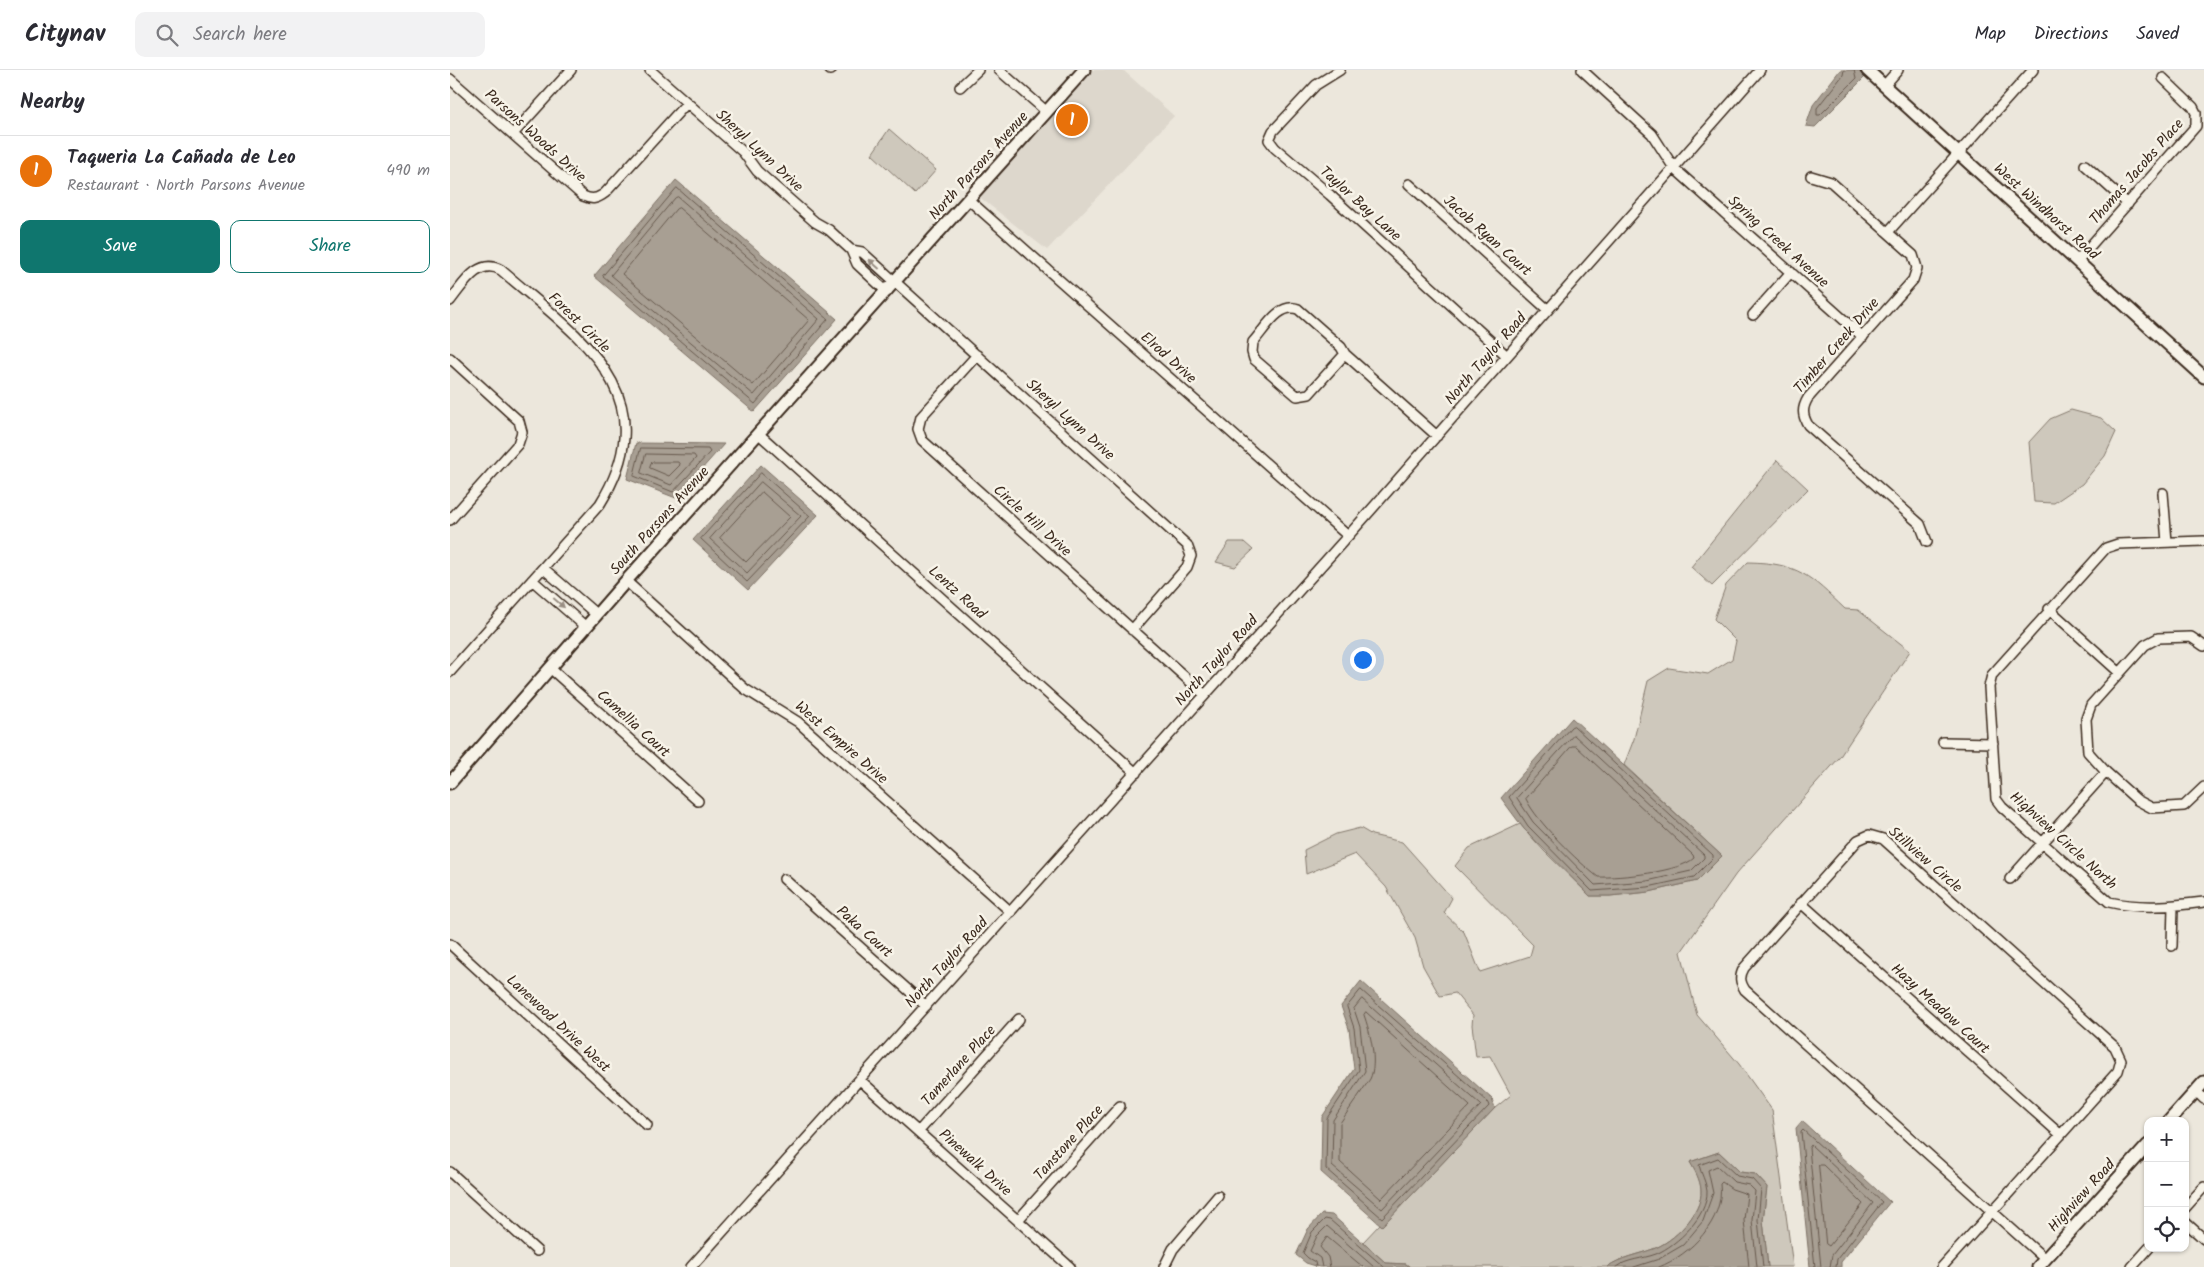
<!DOCTYPE html>
<html lang="en">
<head>
<meta charset="utf-8">
<style>
	body { margin:0; font-family:Kalam,sans-serif; background:#f2f2f3; color:#2b2b33 }
	.controls { position:absolute; right:15px; bottom:15px; display:grid; overflow:hidden; border-radius:10px; box-shadow:0 1px 4px #0004 }
	.controls button { width:45px; height:45px; display:grid; place-items:center; padding:0; border:0; border-bottom:1px solid #e1e1e2; background:#fff; color:#2b2b33; font:25px sans-serif }
	.you { position:absolute; left:912px; top:589px; width:18px; height:18px; margin:-12px; border:4px solid #fff; border-radius:50%; background:#1a73e8; box-shadow:0 0 0 8px #1a73e833 }
	.badge { display:grid; place-items:center; width:32px; height:32px; border-radius:50%; background:#0f766e; color:#fff; font-size:16px; font-weight:700 }
	.pin { position:absolute; translate:-50% -50%; border:2px solid #fff; box-shadow:0 1px 5px #0006 }
	.list { margin:0; padding:0; list-style:none }
	h2 { display:flex; justify-content:space-between; align-items:center; height:65px; margin:0; padding:0 20px; font-size:21px }
	h2 small { font-size:16px; font-weight:400; color:#7c7c81 }
	.list li { display:grid; grid-template-columns:32px 1fr auto; gap:15px; align-items:center; box-sizing:border-box; height:70px; padding:0 20px; border-top:1px solid #e1e1e2 }
	.list b { display:block; font-size:19px; white-space:nowrap }
	.list p { margin:0; font-size:16px; white-space:nowrap; color:#7c7c81 }
	.list em { font-size:16px; font-style:normal; color:#7c7c81 }
	.actions { display:flex; gap:10px; padding:15px 20px }
	.actions a { flex:1; padding:11px 0; border:1px solid #0f766e; border-radius:10px; text-align:center; font-size:18px; color:#0f766e }
	.actions .main { background:#0f766e; color:#fff }
	.icon { flex:none; width:28px; height:28px; fill:none; stroke:currentColor; stroke-width:2; stroke-linecap:round; stroke-linejoin:round }
	.map { position:relative; flex:none; width:1754px; height:1197px; overflow:hidden }
	header { display:flex; align-items:center; gap:30px; box-sizing:border-box; height:70px; padding:0 25px; background:#fff; border-bottom:1px solid #e1e1e2 }
	header strong { font-size:24px }
	nav { display:flex; gap:28px; margin-inline-start:auto; font-size:18px }
	.search { width:350px; height:45px; background:#f2f2f3; display:flex; align-items:center; gap:12px; box-sizing:border-box; padding:0 18px; border-radius:10px; color:#7c7c81; font-size:19px }
	main { display:flex }
	aside { flex:1; background:#fff }
	.map>svg:first-child { display:block }
	.built { fill:#ddd7cc }
	.green { fill:#cec8bc; stroke:#84796d }
	.water { fill:#a89f93; stroke:#7c7064 }
	.lines { fill:none; stroke-linecap:round; stroke-linejoin:round }
	.shore { stroke:#67594d; stroke-width:1 }
	.street-casing { stroke:#3b2a1e; stroke-width:12 }
	.secondary-casing { stroke:#3b2a1e; stroke-width:15 }
	.street { stroke:#f7f3e8; stroke-width:9 }
	.secondary { stroke:#f7f3e8; stroke-width:11 }
	.oneway { fill:#998e83 }
	.labels { text-anchor:middle; dominant-baseline:central; stroke-width:5; stroke-linejoin:round; paint-order:stroke }
	.street-label { font-size:15px; fill:#3b2a1e; stroke:#f7f3e8 }
</style>
</head>
<body>
<header>
<strong>Citynav</strong>
<div class="search"><svg class="icon" aria-label="search" viewBox="0 0 24 24"><circle cx="10" cy="10" r="6"/><path d="M15 15l6 6"/></svg>Search here</div>
<nav><a>Map</a><a>Directions</a><a>Saved</a></nav>
</header>
<main>
<aside>
<h2>Nearby<small></small></h2>
<ul class="list">
<li><span class="badge" style="background:#e8710a">1</span><div><b>Taqueria La Cañada de Leo</b><p>Restaurant · North Parsons Avenue</p></div><em>490 m</em></li>
</ul>
<div class="actions"><a class="main">Save</a><a>Share</a></div>
</aside>
<div class="map">
<svg width="1754" height="1197" viewBox="0 0 1754 1197">
	<rect width="100%" height="100%" fill="#ece7dc"/>
	<filter id="ink" filterUnits="userSpaceOnUse"><feTurbulence type="fractalNoise" baseFrequency=".02" numOctaves="2"/><feDisplacementMap in="SourceGraphic" scale="10" xChannelSelector="R" yChannelSelector="G"/><feConvolveMatrix kernelMatrix="1 2 1 2 8 2 1 2 1" color-interpolation-filters="sRGB"/></filter>
	<g filter="url(#ink)">
		<path class="built" d="M 640,0 L 673,0 L 724,46 L 597,180 L 528,126 Z"/>
		<path class="green" d="M 439,59 L 486,100 L 465,124 L 422,84 Z
			M 1621,340 L 1651,348 L 1666,362 L 1655,386 L 1632,414 L 1604,433 L 1584,432 L 1579,372 L 1600,349 Z
			M 1327,390 L 1358,419 L 1262,516 L 1241,497 Z
			M 779,472 L 794,472 L 803,480 L 785,497 L 766,492 Z
			M 1298,492 C 1349,493 1360,506 1395,539 L 1408,540 L 1460,581 L 1389,688 L 1286,804 L 1231,882 L 1247,945 L 1289,994 L 1322,1040 L 1343,1197 L 1318,1197 L 1313,1150 L 1317,1117 L 1305,1104 L 1290,1102 L 1269,1082 L 1240,1092 C 1245,1101 1251,1109 1251,1120 C 1253,1143 1223,1172 1203,1179 C 1187,1185 1171,1187 1157,1197 L 960,1197 L 956,1194 L 936,1193 L 913,1172 L 930,1154 L 933,1155 L 1045,1038 L 1061,1025 L 1040,986 L 1026,987 L 1022,955 L 1023,945 L 1005,923 L 990,926 L 973,896 L 965,868 L 936,817 L 905,784 L 856,804 L 854,780 L 886,764 L 910,758 L 922,765 L 952,772 L 1002,828 L 994,843 L 1014,862 L 1030,902 L 1080,886 L 1083,875 L 1005,796 L 1019,778 L 1070,754 L 1094,781 L 1140,826 L 1160,826 L 1199,822 L 1247,811 L 1272,786 L 1174,695 L 1184,669 L 1198,611 L 1219,598 L 1258,604 L 1282,589 L 1286,571 L 1264,549 L 1276,515 Z"/>
		<path class="water" d="M 1390,0 L 1407,0 L 1415,7 L 1365,57 L 1356,56 L 1363,35 Z
			M 226,110 L 387,249 L 304,342 L 144,206 Z
			M 186,373 L 274,374 L 226,428 L 177,409 Z
			M 311,395 L 368,445 L 298,520 L 243,470 Z
			M 1122,648 L 1272,786 L 1247,811 L 1199,822 L 1160,826 L 1140,826 L 1074,759 L 1051,728 Z
			M 911,911 L 1042,1029 L 1045,1038 L 932,1156 L 871,1102 L 872,1047 L 904,999 L 899,959 L 891,936 Z
			M 1352,1051 L 1440,1132 L 1391,1192 L 1391,1197 L 1360,1197 L 1346,1058 Z
			M 1269,1082 L 1290,1102 L 1305,1104 L 1317,1117 L 1313,1150 L 1318,1197 L 1157,1197 C 1171,1187 1187,1185 1203,1179 C 1223,1172 1253,1143 1251,1120 C 1250,1109 1245,1101 1240,1092 Z
			M 872,1144 L 882,1145 L 936,1193 L 956,1194 L 960,1197 L 869,1197 L 856,1193 L 846,1185 L 858,1159 Z"/>
		<g class="lines">
			<path class="shore" d="M 1394,0 L 1393,5 L 1367,38 L 1367,45 L 1370,45 L 1406,9 L 1404,0
				M 227,118 L 378,249 L 305,334 L 153,206 Z
				M 228,127 L 369,249 L 304,325 L 161,205 L 225,128 Z
				M 229,138 L 359,250 L 303,315 L 172,204 L 226,139 Z
				M 191,378 L 258,379 L 260,382 L 223,422 L 184,406 Z
				M 196,384 L 244,385 L 246,388 L 221,415 L 191,403 Z
				M 202,392 L 228,392 L 230,395 L 219,406 L 200,398 Z
				M 311,403 L 360,446 L 297,512 L 251,469 Z
				M 311,412 L 351,446 L 297,503 L 260,469 Z
				M 312,422 L 340,447 L 296,492 L 270,468 Z
				M 1124,656 L 1263,785 L 1263,788 L 1244,807 L 1198,817 L 1142,821 L 1078,756 L 1059,727 L 1121,657 Z
				M 1124,665 L 1254,785 L 1254,788 L 1241,801 L 1197,811 L 1145,815 L 1083,752 L 1067,728 Z
				M 1122,676 L 1126,676 L 1243,785 L 1244,788 C 1230,802 1169,808 1148,807 C 1127,791 1087,752 1076,729 Z
				M 911,920 L 1037,1031 L 1039,1036 L 932,1148 L 876,1099 L 877,1048 L 909,1000 L 904,958 L 897,937 Z
				M 912,929 L 1031,1035 L 932,1139 L 882,1096 L 883,1050 L 915,1001 L 910,957 L 904,939 Z
				M 916,942 L 1020,1036 L 931,1129 L 890,1092 L 890,1053 L 920,1009 C 928,992 920,962 914,945 Z
				M 1369,1095 L 1373,1095 L 1413,1134 L 1379,1176 L 1376,1174 Z
				M 866,1197 L 865,1192 L 858,1188 L 853,1183 L 862,1162 L 875,1149 L 880,1150 L 934,1197
				M 872,1197 L 870,1188 L 860,1181 L 867,1166 L 877,1156 L 924,1197
				M 880,1197 L 878,1187 L 870,1177 L 877,1167 L 913,1197
				M 1166,1197 C 1177,1189 1193,1189 1206,1184 C 1227,1175 1258,1146 1257,1121 C 1256,1111 1251,1104 1249,1095 L 1268,1088 L 1287,1106 L 1302,1109 L 1311,1119 L 1308,1150 L 1313,1197
				M 1184,1197 L 1209,1189 L 1233,1175 L 1253,1151 L 1263,1123 L 1258,1100 L 1267,1096 L 1284,1112 L 1299,1115 L 1305,1121 L 1302,1150 L 1307,1197
				M 1209,1197 C 1240,1185 1275,1150 1270,1114 L 1272,1112 L 1282,1119 L 1297,1124 L 1294,1150 L 1299,1197
				M 1365,1197 L 1351,1062 L 1353,1060 L 1432,1132 L 1387,1189 L 1386,1197
				M 1371,1197 L 1359,1078 L 1361,1075 L 1423,1133 L 1382,1185 L 1380,1197"/>
			<g class="street-casing">
				<path id="street" d="M 200,0 L 293,82 L 307,101 L 365,152 L 379,160 L 401,180 L 407,194 L 437,222
					M 380,0 L 381,0
					M 549,0 L 597,42
					M 890,0 L 866,15 L 823,61 L 819,70 L 825,78 L 880,125 L 1057,286
					M 1132,0 L 1202,64 L 1224,98 L 1413,267
					M 0,9 L 133,126 C 142,130 147,129 155,123 L 237,33
					M 1434,16 L 1448,0
					M 510,17 L 528,0
					M 63,64 L 121,0
					M 1635,95 L 1678,134
					M 1361,106 L 1381,112 L 1463,185 L 1467,198 L 1463,210 L 1358,328 C 1352,338 1352,345 1358,355 L 1470,454 L 1477,472
					M 959,114 L 1098,240
					M 519,130 L 898,466
					M 1438,162 L 1583,0
					M 401,180 L 412,182 L 737,475 L 741,486 L 737,497 L 682,560
					M 1627,191 L 1746,56 L 1746,43 L 1743,37 L 1713,8
					M 0,231 C 13,215 28,187 51,200 C 127,266 219,322 150,434 L 0,602
					M 1303,245 L 1341,202
					M 895,284 L 859,324 L 847,326 L 804,289 L 802,282 L 803,272 C 815,259 829,232 848,239 L 891,277 L 895,284 L 987,366
					M 527,285 L 471,347 L 468,359 L 472,370 L 755,625
					M 0,288 L 69,351 L 72,362 L 68,374 L 0,450
					M 309,364 L 686,703
					M 1713,423 L 1717,472
					M 1754,471 L 1668,474 L 1656,478 L 1542,605 L 1539,617 L 1546,729 L 1552,737 L 1659,832 C 1690,839 1723,836 1754,832
					M 93,498 L 147,545
					M 82,510 L 136,557
					M 176,511 L 295,619 L 348,652 L 561,842
					M 1599,539 L 1670,603
					M 1754,576 L 1741,567 L 1708,568 L 1695,575 L 1641,635 L 1636,649 L 1638,682 L 1656,702 L 1687,730 L 1702,738 L 1734,736 L 1754,717
					M 100,598 L 248,731
					M 1493,672 L 1543,673
					M 334,809 L 476,936
					M 1560,809 L 1656,702
					M 1351,833 L 1611,1065
					M 0,874 L 197,1055
					M 1722,876 L 1723,836
					M 410,1010 L 620,1197
					M 1746,1021 L 1754,1029
					M 469,1061 L 569,949
					M 0,1102 L 87,1181
					M 1735,1138 L 1754,1117
					M 568,1150 L 670,1036
					M 1735,1152 L 1754,1169
					M 241,1197 L 898,466 L 1310,0
					M 714,1197 L 723,1179 L 768,1126
					M 1492,1197 C 1551,1132 1610,1066 1668,1001 L 1671,990 L 1665,977 L 1433,769 L 1419,765 L 1408,770 L 1294,898 C 1289,907 1290,912 1295,920 L 1595,1189
					M 1682,1197 L 1699,1178"/>
			</g>
			<g class="secondary-casing">
				<path id="secondary" d="M 1417,0 L 1754,307
					M 0,713 L 176,511 L 634,0
					M 1719,1051 L 1754,1012
					M 1588,1197 L 1698,1075"/>
			</g>
			<use href="#street" class="street"/>
			<use href="#secondary" class="secondary"/>
		</g>
		<defs><path id="oneway-solid" d="M-6-.8H1V-3.2L6.5 0L1 3.2V.8H-6Z" transform="scale(1.25)"/></defs>
		<g class="oneway">
			<use href="#oneway-solid" transform="translate(424 194) rotate(-138)"/>
			<use href="#oneway-solid" transform="translate(109 533) rotate(41)"/>
		</g>
	</g>
	<g class="labels">
		<g class="street-label">
			<text transform="translate(85 66) rotate(42)">Parsons Woods Drive</text>
			<text transform="translate(309 81) rotate(43)">Sheryl Lynn Drive</text>
			<text transform="translate(529 96) rotate(-48)">North Parsons Avenue</text>
			<text transform="translate(1687 102) rotate(-49)">Thomas Jacobs Place</text>
			<text transform="translate(910 134) rotate(42)">Taylor Bay Lane</text>
			<text transform="translate(1596 142) rotate(42)">West Windhorst Road</text>
			<text transform="translate(1037 166) rotate(42)">Jacob Ryan Court</text>
			<text transform="translate(1328 172) rotate(42)">Spring Creek Avenue</text>
			<text transform="translate(129 253) rotate(44)">Forest Circle</text>
			<text transform="translate(1387 276) rotate(-49)">Timber Creek Drive</text>
			<text transform="translate(718 288) rotate(42)">Elrod Drive</text>
			<text transform="translate(1036 289) rotate(-49)">North Taylor Road</text>
			<text transform="translate(620 350) rotate(42)">Sheryl Lynn Drive</text>
			<text transform="translate(210 451) rotate(-48)">South Parsons Avenue</text>
			<text transform="translate(582 451) rotate(42)">Circle Hill Drive</text>
			<text transform="translate(507 523) rotate(42)">Lentz Road</text>
			<text transform="translate(767 591) rotate(-48)">North Taylor Road</text>
			<text transform="translate(183 654) rotate(42)">Camellia Court</text>
			<text transform="translate(391 673) rotate(41)">West Empire Drive</text>
			<text transform="translate(1613 771) rotate(42)">Highview Circle North</text>
			<text transform="translate(1475 790) rotate(41)">Stillview Circle</text>
			<text transform="translate(414 862) rotate(42)">Paka Court</text>
			<text transform="translate(497 893) rotate(-48)">North Taylor Road</text>
			<text transform="translate(1490 939) rotate(42)">Hazy Meadow Court</text>
			<text transform="translate(108 954) rotate(43)">Lanewood Drive West</text>
			<text transform="translate(509 996) rotate(-48)">Tamerlane Place</text>
			<text transform="translate(619 1073) rotate(-48)">Tanstone Place</text>
			<text transform="translate(525 1093) rotate(42)">Pinewalk Drive</text>
			<text transform="translate(1632 1126) rotate(-48)">Highview Road</text>
		</g>
	</g>
</svg>
<div class="controls">
<button>+</button>
<button>−</button>
<button><svg class="icon" aria-label="locate" viewBox="0 0 24 24"><circle cx="12" cy="12" r="6"/><path d="M12 2v4M12 18v4M2 12h4M18 12h4"/></svg></button>
</div>
<div class="you"></div>
<div class="pin badge" style="left:622px;top:50px;background:#e8710a">1</div>
</div>
</main>
</body>
</html>
